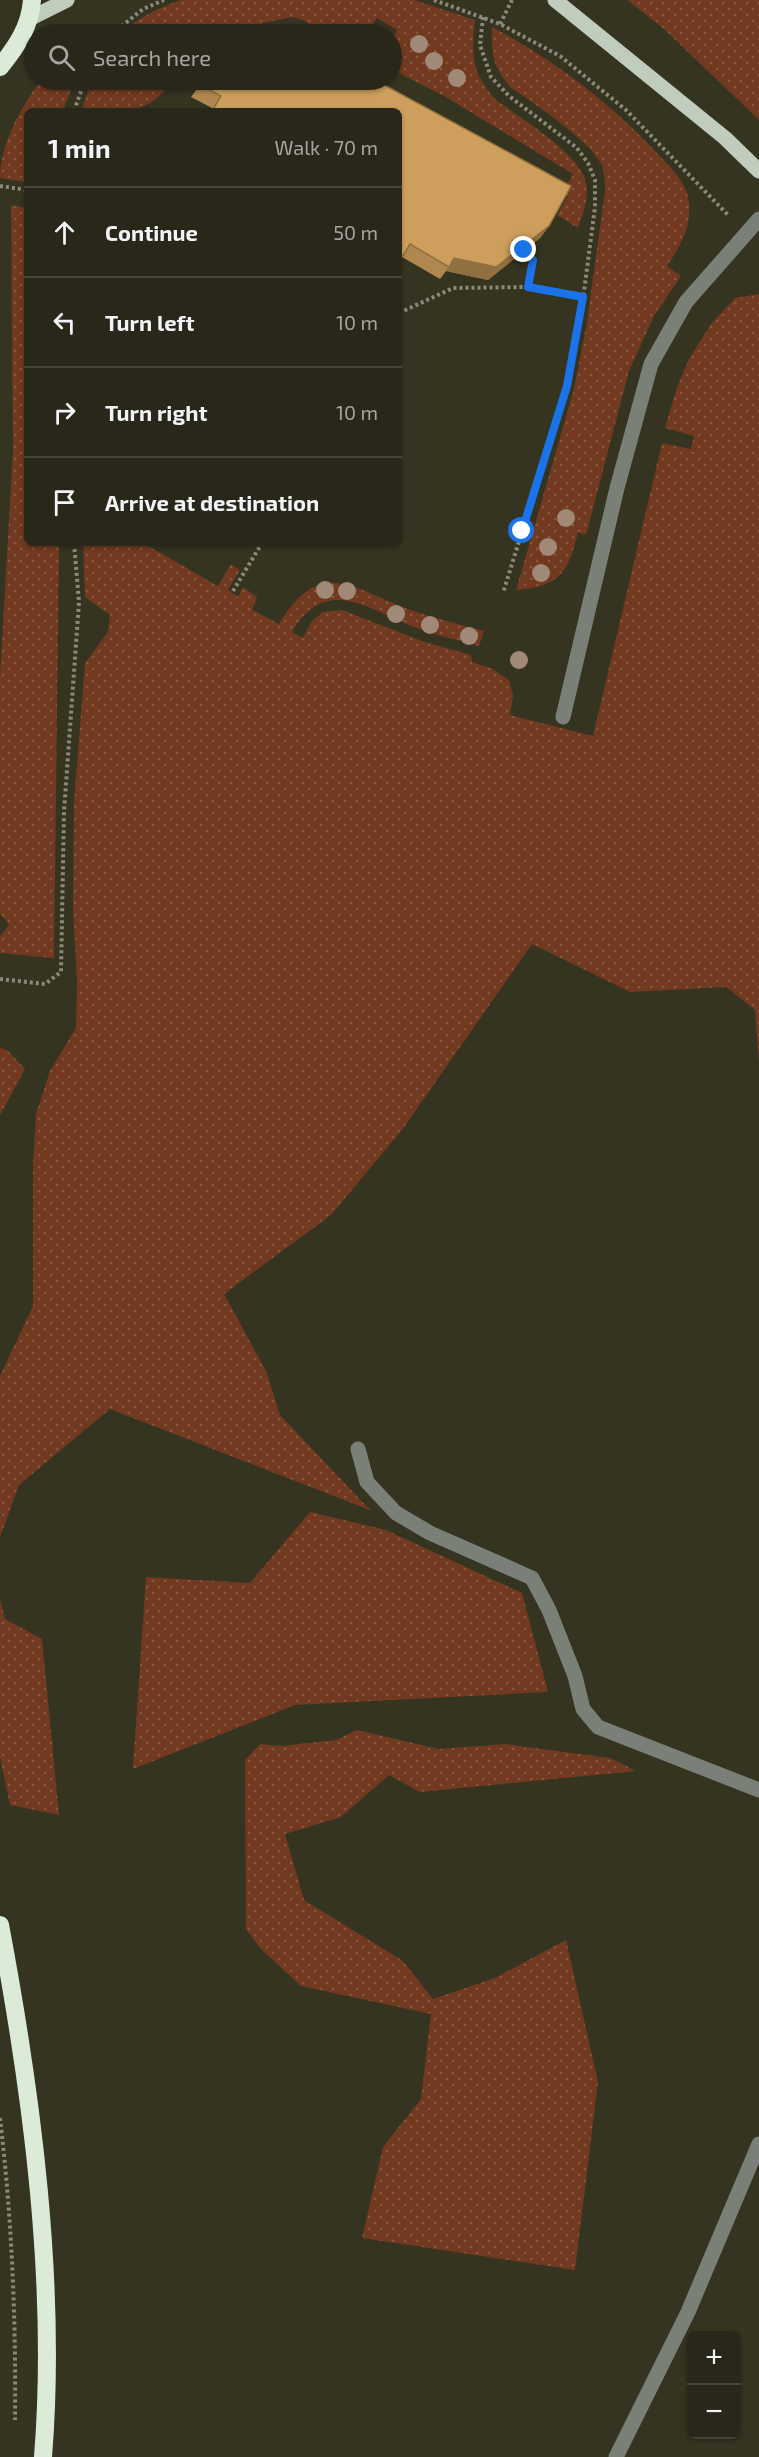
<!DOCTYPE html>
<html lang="en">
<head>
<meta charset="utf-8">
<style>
	body { margin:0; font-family:"Exo 2",sans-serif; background:#343326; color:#f1f3f6 }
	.controls { position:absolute; right:18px; bottom:18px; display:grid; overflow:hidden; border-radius:9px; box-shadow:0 2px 4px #0004 }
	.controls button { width:54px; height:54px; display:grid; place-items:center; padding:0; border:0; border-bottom:2px solid #444438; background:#282719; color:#f1f3f6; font:30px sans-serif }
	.stop { position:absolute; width:18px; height:18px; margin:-14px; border:4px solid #1a73e8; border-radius:50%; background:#fff }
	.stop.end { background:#1a73e8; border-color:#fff; box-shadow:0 2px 6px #0008 }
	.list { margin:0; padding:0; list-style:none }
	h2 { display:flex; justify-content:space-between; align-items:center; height:78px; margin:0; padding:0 24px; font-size:26px }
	h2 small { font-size:20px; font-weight:400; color:#a5a5a2 }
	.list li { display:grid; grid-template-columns:39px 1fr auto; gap:18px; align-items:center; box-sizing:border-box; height:90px; padding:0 24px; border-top:2px solid #444438 }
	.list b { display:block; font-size:22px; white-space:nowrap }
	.list em { font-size:20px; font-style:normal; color:#a5a5a2 }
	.icon { flex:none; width:33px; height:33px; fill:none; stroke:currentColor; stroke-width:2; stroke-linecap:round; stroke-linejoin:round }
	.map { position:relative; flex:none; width:759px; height:2457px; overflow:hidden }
	.search { position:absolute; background:#282719; box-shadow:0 2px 4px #0004; left:24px; top:24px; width:378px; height:66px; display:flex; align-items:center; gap:15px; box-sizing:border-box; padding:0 21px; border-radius:33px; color:#a5a5a2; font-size:22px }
	.panel { position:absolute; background:#282719; box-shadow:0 2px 4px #0004; left:24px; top:108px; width:378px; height:438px; border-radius:9px }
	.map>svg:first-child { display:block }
	.grass { fill:url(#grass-dots) }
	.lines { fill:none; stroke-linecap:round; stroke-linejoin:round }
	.path { stroke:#8a897a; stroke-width:4; stroke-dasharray:3 3; stroke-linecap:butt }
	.minor { stroke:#7a8078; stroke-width:15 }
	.major { stroke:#c0cdbc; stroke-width:15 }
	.highway { stroke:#dcebd7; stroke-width:18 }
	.tree { fill:#a08977 }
	.wall { fill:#b0884f }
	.shaded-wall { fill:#906f40 }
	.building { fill:#cd9e5c; stroke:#906f40; stroke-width:1.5 }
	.route { stroke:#1a73e8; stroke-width:8 }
</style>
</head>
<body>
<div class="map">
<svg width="759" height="2457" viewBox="0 0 759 2457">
	<defs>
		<pattern id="grass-dots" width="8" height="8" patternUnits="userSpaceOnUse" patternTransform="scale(1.5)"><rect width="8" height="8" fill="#71391f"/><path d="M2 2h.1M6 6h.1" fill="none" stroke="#86563f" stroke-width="1.8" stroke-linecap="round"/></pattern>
	</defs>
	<rect width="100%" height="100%" fill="#353421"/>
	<path class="grass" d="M 181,0 L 414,0 L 475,20 C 471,55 472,74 496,100 C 519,117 582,155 586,183 C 589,198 583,214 578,228 L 557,215 L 568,196 L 563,193 L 573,174 L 444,96 L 399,73 L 392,65 L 392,40 L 397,30 L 377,18 L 365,34 L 328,34 L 303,20 L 292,17 L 263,23 L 242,34 L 120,34 C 138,18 158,8 181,0 Z
		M 627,0 L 759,0 L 759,120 L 663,28 Z
		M 492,27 C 554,60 608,101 656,152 C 669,166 687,182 689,202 C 692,225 680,247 667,266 L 681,276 L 654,316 L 629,371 L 586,535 L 578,532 C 569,572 559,587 516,590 L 574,389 L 587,322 L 605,191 C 605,182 605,173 601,164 C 589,139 532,103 509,86 C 491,62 492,56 492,27 Z
		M 41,80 L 75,80 L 63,111 L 27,111 L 27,182 L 0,178 C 0,144 21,107 41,80 Z
		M 92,80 L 174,80 C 168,84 167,88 162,93 C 140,117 109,111 81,111 Z
		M 11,205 L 25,208 L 27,278 L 27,543 L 59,543 L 54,958 L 0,953 L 0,936 L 9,925 L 0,914 L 0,677 L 13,451 Z
		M 759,294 L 759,1061 L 755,1010 L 726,987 L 630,992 L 532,944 L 402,1130 L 331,1215 L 224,1294 L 266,1371 L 280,1415 L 370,1510 L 110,1409 L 19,1485 L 0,1537 L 0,1376 L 33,1306 L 33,1166 L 36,1114 L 50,1071 L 76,1028 L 77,982 L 73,907 L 74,802 L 85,663 L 108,632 L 110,615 L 85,597 L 83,543 L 143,543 L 218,586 L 231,564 L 240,570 L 228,590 L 238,597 L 243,587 L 257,597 L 252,610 L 279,624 C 320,556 351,588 408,609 C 433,618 458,624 484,631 L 479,646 C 459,640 437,636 417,628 C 369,610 326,573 292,632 L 303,638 L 312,621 L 323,612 L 342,610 L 422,641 L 471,655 L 472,662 L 491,668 L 509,680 L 513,696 L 510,715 L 593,736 L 662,443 L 691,449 L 694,436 L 665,428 L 677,387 L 690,357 L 711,324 L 735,298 Z
		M 0,1048 L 7,1050 L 25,1069 L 0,1115 Z
		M 310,1512 L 386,1530 L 522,1593 L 548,1692 L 295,1705 L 133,1769 L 146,1577 L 250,1583 Z
		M 0,1599 L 5,1619 L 42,1639 L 59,1815 L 10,1805 L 0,1757 Z
		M 357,1730 L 439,1749 L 505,1744 L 610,1758 L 636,1771 L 420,1792 L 389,1775 L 341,1817 L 285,1834 L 304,1900 L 403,1961 L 433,1999 L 495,1978 L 566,1940 L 598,2082 L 575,2270 L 362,2238 L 383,2147 L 421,2099 L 431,2014 L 301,1986 L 260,1948 L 246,1929 L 245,1760 L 260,1744 L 281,1746 L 336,1740 Z"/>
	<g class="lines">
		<path class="path" d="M 434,0 L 500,24 L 560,56 L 626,110 L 729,216
			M 483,17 L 480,45 L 491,77 L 509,96 L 577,148 L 588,163 L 595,180 L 595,207 L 580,322 L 567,386 L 503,593
			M 500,24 L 512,0
			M 112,34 L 143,9 L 164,0
			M 74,111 L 85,80
			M 0,186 L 27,190
			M 528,287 L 583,297
			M 399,313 L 453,288 L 528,287 L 533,260 L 524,251
			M 233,591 L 262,543
			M 0,979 L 45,984 L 61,972 L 64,812 L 79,602 L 74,543
			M 0,2118 C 12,2219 16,2319 15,2420"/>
		<path class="minor" d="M 563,717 L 617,488 L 651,364 L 686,302 L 759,219
			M 358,1449 L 367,1482 L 396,1513 L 430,1533 L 532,1578 L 549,1610 L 575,1676 L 583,1709 L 598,1727 L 759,1790
			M 616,2457 L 688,2312 L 759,2144"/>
		<path class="major" d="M 555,0 L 725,138 L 759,171
			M 31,18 L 67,0"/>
		<path class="highway" d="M 0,67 C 17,46 30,27 32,0
			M 0,1925 C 32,2095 57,2284 43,2457"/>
	</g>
	<g class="tree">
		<circle cx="419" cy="44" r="9"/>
		<circle cx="434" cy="61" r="9"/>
		<circle cx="457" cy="78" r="9"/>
		<circle cx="566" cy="518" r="9"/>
		<circle cx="548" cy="547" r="9"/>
		<circle cx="541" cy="573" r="9"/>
		<circle cx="325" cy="590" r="9"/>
		<circle cx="347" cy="591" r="9"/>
		<circle cx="396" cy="614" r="9"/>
		<circle cx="430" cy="625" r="9"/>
		<circle cx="469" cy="636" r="9"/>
		<circle cx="519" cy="660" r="9"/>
	</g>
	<path class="wall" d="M 209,80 L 375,80 L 571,186 L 549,226 L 540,238 L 488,280 L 446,271 L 440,279 L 402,257 L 399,262 L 399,111 L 211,111 L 212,108 L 191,97 L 200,85 Z"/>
	<path class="shaded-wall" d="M 549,226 L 540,238 L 488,280 L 446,271 L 454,258 Z"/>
	<path class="building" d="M 209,80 L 375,80 L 571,186 L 549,226 L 496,267 L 454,258 L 449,267 L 410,244 L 403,256 L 399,253 L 399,111 L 212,111 L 221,96 L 200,85 Z"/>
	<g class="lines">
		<path class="route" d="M 522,531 L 567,386 L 583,297 L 528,287 L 533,260 L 524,250"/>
	</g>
</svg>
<div class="controls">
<button>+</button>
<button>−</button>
</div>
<div class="stop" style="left:522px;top:531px"></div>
<div class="stop end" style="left:524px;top:250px"></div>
<div class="search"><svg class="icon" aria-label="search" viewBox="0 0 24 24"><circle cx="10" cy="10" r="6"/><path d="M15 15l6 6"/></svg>Search here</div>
<section class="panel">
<h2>1 min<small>Walk · 70 m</small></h2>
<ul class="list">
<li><svg class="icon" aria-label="ahead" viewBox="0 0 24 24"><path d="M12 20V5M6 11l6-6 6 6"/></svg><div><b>Continue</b></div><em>50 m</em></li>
<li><svg class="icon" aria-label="left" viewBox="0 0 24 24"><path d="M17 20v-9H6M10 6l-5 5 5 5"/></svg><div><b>Turn left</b></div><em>10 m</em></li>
<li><svg class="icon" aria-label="right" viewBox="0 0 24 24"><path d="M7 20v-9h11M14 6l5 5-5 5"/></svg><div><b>Turn right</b></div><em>10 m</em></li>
<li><svg class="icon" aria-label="arrive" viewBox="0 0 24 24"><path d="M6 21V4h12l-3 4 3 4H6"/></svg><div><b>Arrive at destination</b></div></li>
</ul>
</section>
</div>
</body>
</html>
